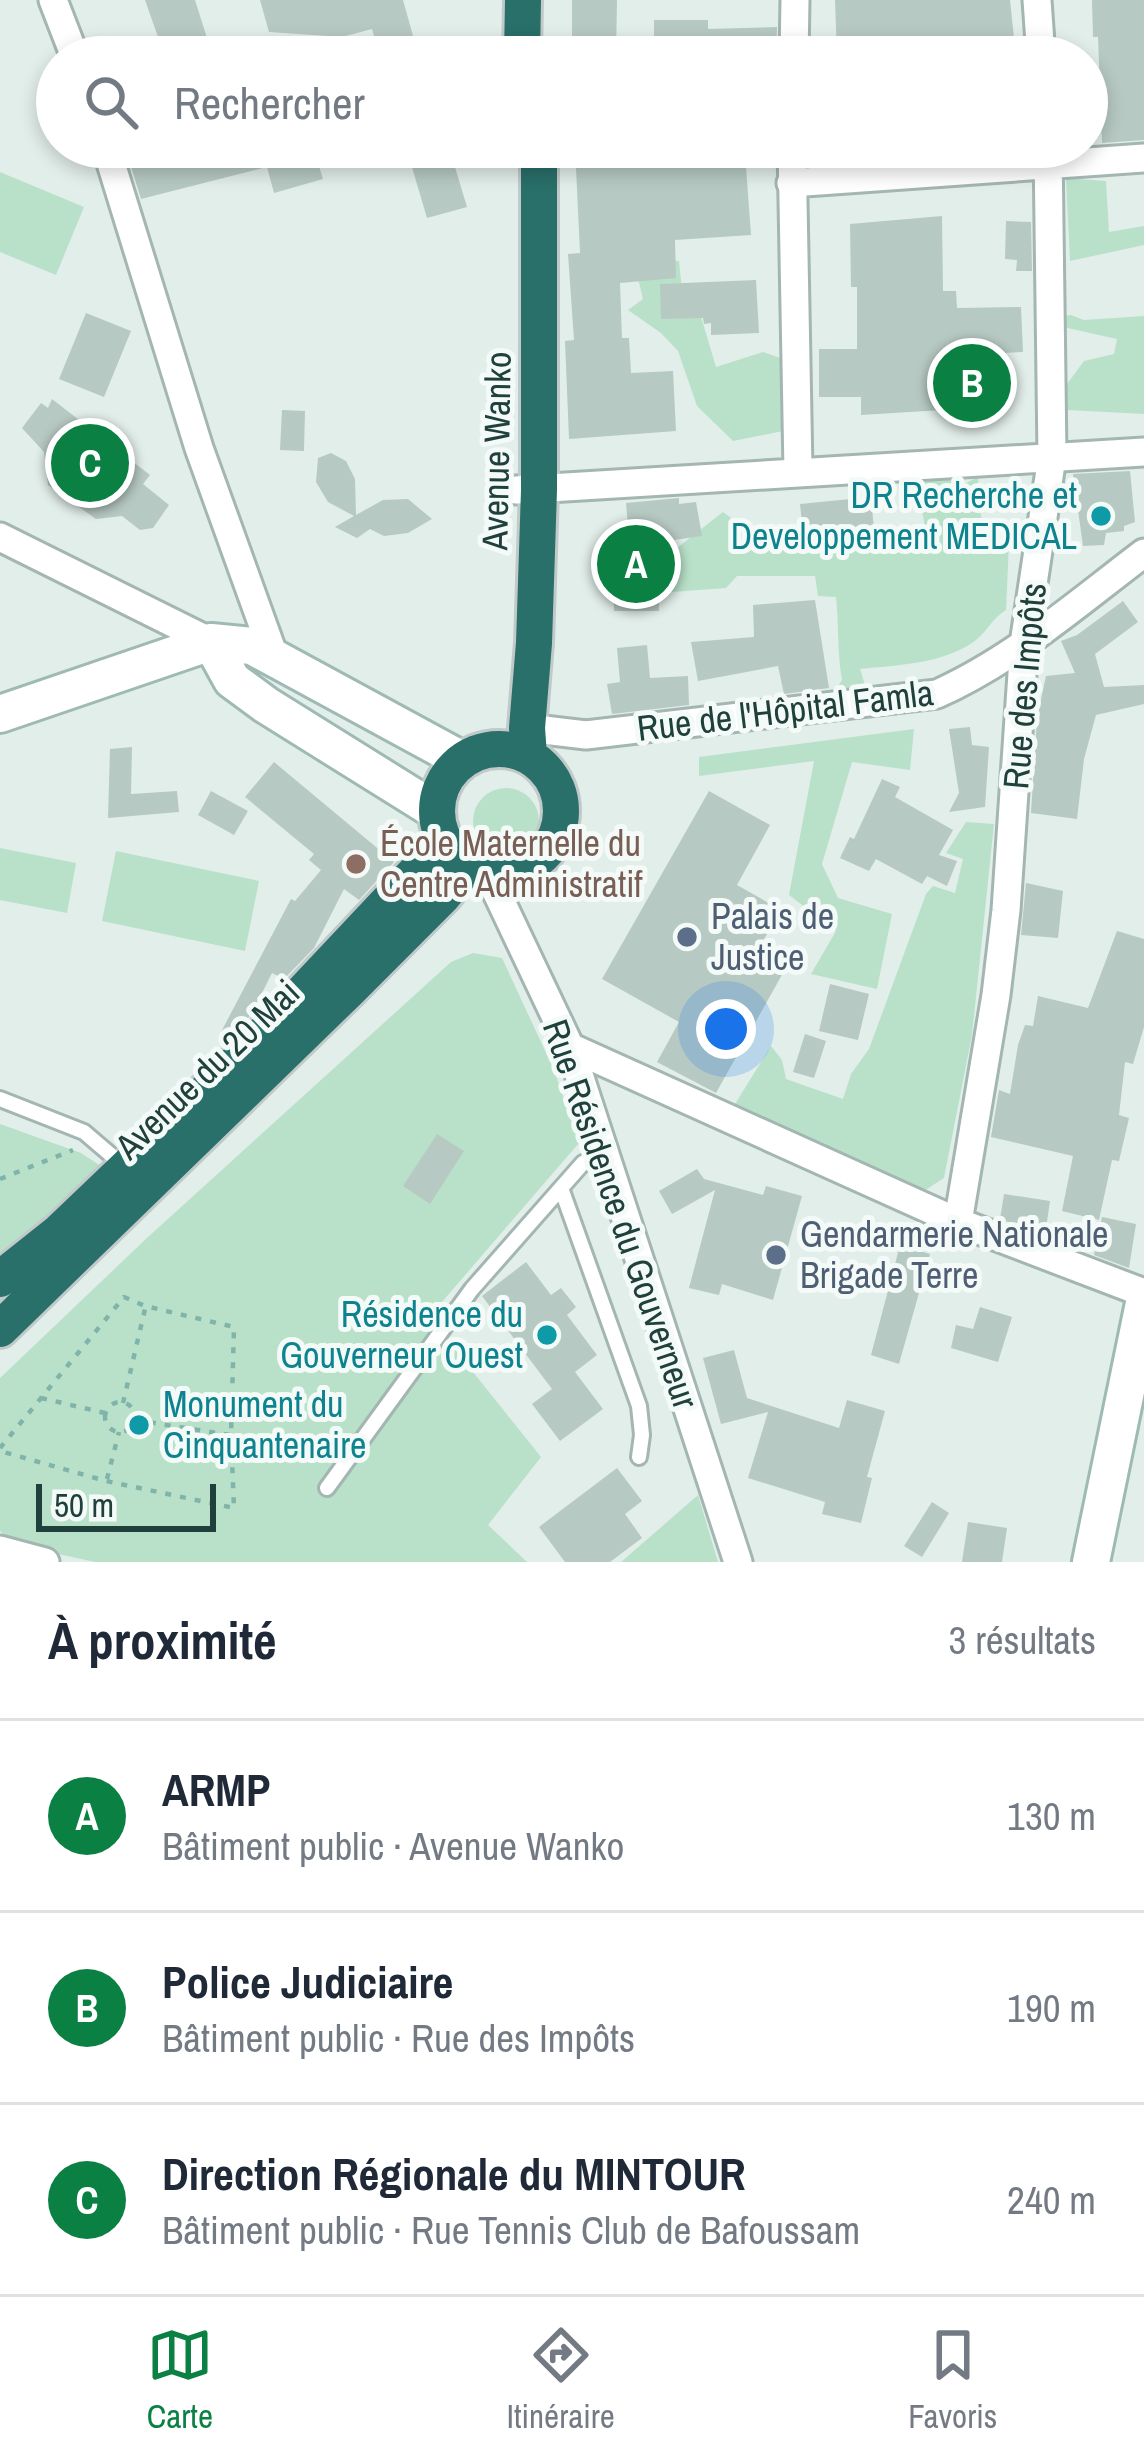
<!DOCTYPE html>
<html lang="fr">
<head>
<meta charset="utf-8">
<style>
	body { margin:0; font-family:"Archivo Narrow",sans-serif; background:#f6f6f7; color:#1f2937 }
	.scale { position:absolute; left:36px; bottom:30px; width:180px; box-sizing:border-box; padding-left:12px; border:6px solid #20403c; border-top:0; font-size:33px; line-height:42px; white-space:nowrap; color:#20403c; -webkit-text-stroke:9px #f3faf7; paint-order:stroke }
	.you { position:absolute; left:726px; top:1029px; width:42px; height:42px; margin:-30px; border:9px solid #fff; border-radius:50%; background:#1a73e8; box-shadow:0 0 0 18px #1a73e833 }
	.badge { display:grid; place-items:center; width:78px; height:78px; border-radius:50%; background:#0b8043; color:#fff; font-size:39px; font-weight:700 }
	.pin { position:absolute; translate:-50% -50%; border:6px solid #fff; box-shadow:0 3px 12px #0006 }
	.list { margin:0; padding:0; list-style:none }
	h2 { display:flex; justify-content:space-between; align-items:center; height:156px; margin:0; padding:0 48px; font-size:51px }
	h2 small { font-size:39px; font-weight:400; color:#747a83 }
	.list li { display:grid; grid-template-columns:78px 1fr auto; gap:36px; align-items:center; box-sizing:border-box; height:192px; padding:0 48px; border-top:3px solid #e0e1e3 }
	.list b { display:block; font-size:45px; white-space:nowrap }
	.list p { margin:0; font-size:39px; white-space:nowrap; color:#747a83 }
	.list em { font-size:39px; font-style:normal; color:#747a83 }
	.icon { flex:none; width:66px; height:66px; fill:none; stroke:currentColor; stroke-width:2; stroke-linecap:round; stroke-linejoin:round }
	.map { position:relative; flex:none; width:1144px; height:1562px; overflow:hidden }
	.search { position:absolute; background:#fff; box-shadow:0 6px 18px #0003; left:36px; right:36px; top:36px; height:132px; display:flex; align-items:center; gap:30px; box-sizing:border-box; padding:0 42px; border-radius:66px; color:#747a83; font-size:45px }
	.sheet { height:732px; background:#fff }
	nav { display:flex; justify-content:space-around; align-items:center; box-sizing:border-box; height:168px; border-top:3px solid #e0e1e3; background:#fff; font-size:33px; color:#747a83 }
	nav a { display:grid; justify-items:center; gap:6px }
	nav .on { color:#0b8043 }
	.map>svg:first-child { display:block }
	.green { fill:#b9e1c9 }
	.building { fill:#b7c9c3 }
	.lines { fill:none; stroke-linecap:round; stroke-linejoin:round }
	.lane-casing { stroke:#a4b6b2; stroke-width:20 }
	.street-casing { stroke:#a4b6b2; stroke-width:33 }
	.secondary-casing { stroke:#9fbab4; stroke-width:42 }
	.highway-casing { stroke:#c1cac8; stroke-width:42 }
	.path { stroke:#80b4aa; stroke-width:4.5; stroke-dasharray:6 9; stroke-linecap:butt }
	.lane { stroke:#fff; stroke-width:14 }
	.street { stroke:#fff; stroke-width:27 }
	.secondary { stroke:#fff; stroke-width:36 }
	.highway { stroke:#296f6a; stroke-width:36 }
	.culture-dot { fill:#0f9aa8; stroke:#f3faf7; stroke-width:4.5 }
	.education-dot { fill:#8d6e63; stroke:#f3faf7; stroke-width:4.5 }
	.service-dot { fill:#5c6f8a; stroke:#f3faf7; stroke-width:4.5 }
	.labels { text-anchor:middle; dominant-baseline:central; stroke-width:10; stroke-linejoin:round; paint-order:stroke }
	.street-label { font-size:36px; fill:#20403c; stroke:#f3faf7 }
	.culture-label { font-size:36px; fill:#0d838f; stroke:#f3faf7; text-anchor:end }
	.education-label { font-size:36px; fill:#785e54; stroke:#f3faf7; text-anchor:start }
	.service-label { font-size:36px; fill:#4e5e75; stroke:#f3faf7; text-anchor:start }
</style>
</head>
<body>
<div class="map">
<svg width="1144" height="1562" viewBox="0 0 1144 1562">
	<rect width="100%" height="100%" fill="#e2eeea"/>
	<path class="green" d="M 0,172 L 84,207 L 56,275 L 0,252 Z
		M 1066,178 L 1106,181 L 1109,232 L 1144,226 L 1144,245 L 1070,261 Z
		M 679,261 L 683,300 L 699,310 L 716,367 L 763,352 L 786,360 L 793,429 L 733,441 L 697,406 L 678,351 L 661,333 L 628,310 L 643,299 L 634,262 Z
		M 1071,315 L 1084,320 L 1144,316 L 1144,414 L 1067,410 L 1067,384 L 1084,361 L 1114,354 L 1117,339 L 1063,327 L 1063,316 Z
		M 960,469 L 964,484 L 978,477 L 983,540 L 1009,543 L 1006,610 C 992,618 987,633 972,643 C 940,664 898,665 860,669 L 870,701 L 826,705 L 842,680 C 837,651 839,625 836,597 L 818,596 L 815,576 L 737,576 L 726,588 L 672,592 L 668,555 L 723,512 C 756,538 763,525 800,535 L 803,549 L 881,545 L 929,550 L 917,482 Z
		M 914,729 L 910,770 L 852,762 L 822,864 L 838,898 L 892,914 L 877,989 L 811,974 L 836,931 L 789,895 L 814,761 L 699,776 L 699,757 Z
		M473 821a33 33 0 1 1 66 0a33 33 0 1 1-66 0Z
		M 966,822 L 994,824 L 972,1035 L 944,1178 L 924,1191 L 730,1112 L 771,1046 L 782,1060 L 786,1079 L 843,1099 L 851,1074 L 869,1049 L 926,894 L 933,886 L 955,893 L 963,859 L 946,853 Z
		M 0,848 L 76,863 L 67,913 L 0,900 Z
		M 116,851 L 259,881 L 245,951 L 102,921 Z
		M 473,953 L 502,958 L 554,1070 L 579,1143 L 429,1317 L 541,1457 L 488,1525 L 527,1562 L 95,1562 L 12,1544 L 0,1531 L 0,1378 L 148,1237 L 451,962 Z
		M 0,1124 L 81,1153 L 107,1170 L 0,1263 Z
		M 698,1495 L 718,1562 L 621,1562 Z"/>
	<path class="building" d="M 145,0 L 195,0 L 213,57 L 165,57 Z
		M 260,0 L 403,0 L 419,57 L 380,57 L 372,29 L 342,37 L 269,32 Z
		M 572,0 L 617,0 L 616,57 L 572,57 Z
		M 835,0 L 1010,0 L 1016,57 L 937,57 L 936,49 L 891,47 L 891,57 L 837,57 Z
		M 1092,0 L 1144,0 L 1144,140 L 1102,143 L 1098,37 L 1093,37 Z
		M 654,20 L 708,20 L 708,29 L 777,27 L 776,57 L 654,54 Z
		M 125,147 L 313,147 L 323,179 L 274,193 L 267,167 L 141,199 Z
		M 406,147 L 449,147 L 467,207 L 427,218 Z
		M 575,147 L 764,147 L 764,167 L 746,167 L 751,235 L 675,240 L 676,278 L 620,283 L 622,338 L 629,338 L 631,373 L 673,371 L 676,431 L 569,439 L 565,341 L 574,340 L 568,254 L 580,253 Z
		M 844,147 L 873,147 L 874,151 L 953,147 L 957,153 L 848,161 Z
		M 942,216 L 943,291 L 956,291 L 957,308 L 1021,307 L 1023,352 L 1003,353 L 1008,406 L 861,415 L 861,397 L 819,397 L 819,349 L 857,349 L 857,287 L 851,287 L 850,224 Z
		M 1006,221 L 1031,222 L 1032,271 L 1016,271 L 1017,260 L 1005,259 Z
		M 756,280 L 759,333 L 711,335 L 711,323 L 704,324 L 703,318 L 661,319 L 660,284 Z
		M 86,313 L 131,331 L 104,397 L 59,379 Z
		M 52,399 L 150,475 L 143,484 L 169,505 L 153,528 L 140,530 L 122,516 L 96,519 L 48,485 L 44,452 L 22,428 L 41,403 L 48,408 Z
		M 282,410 L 305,411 L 304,451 L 280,450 Z
		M 331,453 L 346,461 L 355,479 L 356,515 L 383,500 L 408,499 L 432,519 L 408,533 L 384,536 L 370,529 L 357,538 L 335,527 L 354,516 L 328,502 L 316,482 L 318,458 Z
		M 1130,471 L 1135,522 L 1124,526 L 1124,531 L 1106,533 L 1104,545 L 1083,546 L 1073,474 Z
		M 871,497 L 875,541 L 833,545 L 833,539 L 804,542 L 800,504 Z
		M 679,498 L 679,504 L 696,502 L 702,536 L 660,542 L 659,611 L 614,611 L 611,540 L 629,538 L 626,503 Z
		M 815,600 L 829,688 L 784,694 L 778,666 L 698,681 L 691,642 L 754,637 L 753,605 Z
		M 1123,601 L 1138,622 L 1095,654 L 1104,687 L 1144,685 L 1144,704 L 1096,715 L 1084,759 L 1077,819 L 1031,813 L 1037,718 L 1046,676 L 1075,673 L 1061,641 L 1077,635 Z
		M 647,645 L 650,678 L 688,676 L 689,705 L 612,714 L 607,684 L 620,682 L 617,648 Z
		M 970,727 L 972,745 L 989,747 L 985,807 L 949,812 L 959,793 L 949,729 Z
		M 132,747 L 131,794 L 177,791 L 179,812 L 108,818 L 110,749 Z
		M 274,762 L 394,862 L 359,900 L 344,889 L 314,948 L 284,979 L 272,973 L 251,1015 L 230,1037 L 221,1032 L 291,899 L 295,901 L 321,870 L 309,860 L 314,854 L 245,797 Z
		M 882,779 L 900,787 L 895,797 L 953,830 L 939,855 L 957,861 L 947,886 L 927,876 L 922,884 L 876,859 L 869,871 L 840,858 L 850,837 L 854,839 Z
		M 211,791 L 248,811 L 234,835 L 198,815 Z
		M 709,791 L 770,825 L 737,885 L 781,910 L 759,948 L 788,964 L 716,1093 L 657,1062 L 679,1022 L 602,979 Z
		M 1026,883 L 1063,891 L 1058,938 L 1021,935 Z
		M 1117,931 L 1144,939 L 1144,1027 L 1133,1064 L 1125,1062 L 1119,1115 L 1129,1118 L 1119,1161 L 1112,1160 L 1099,1220 L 1062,1211 L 1073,1156 L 991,1137 L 999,1090 L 1010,1094 L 1018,1045 L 1025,1025 L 1033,1026 L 1038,996 L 1088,1008 Z
		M 830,984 L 869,994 L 858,1040 L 819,1031 Z
		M 805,1034 L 826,1041 L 814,1078 L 793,1072 Z
		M 437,1134 L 464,1151 L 430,1204 L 403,1186 Z
		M 697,1169 L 704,1179 L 763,1195 L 766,1186 L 802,1196 L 773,1300 L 722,1284 L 719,1295 L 689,1288 L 715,1190 L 672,1214 L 659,1191 Z
		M 1004,1194 L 1050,1201 L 1045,1236 L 1000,1219 Z
		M 1102,1217 L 1136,1224 L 1129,1268 L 1094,1255 Z
		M 900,1245 L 930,1254 L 899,1364 L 871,1355 Z
		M 526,1262 L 551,1295 L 561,1288 L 576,1307 L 567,1315 L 597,1355 L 575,1372 L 603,1409 L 560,1441 L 532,1404 L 552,1389 L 482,1296 Z
		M 980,1307 L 1012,1317 L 998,1362 L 951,1348 L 956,1325 L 973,1329 Z
		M 734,1350 L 747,1398 L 839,1428 L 847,1400 L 885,1411 L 867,1477 L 872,1478 L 861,1523 L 822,1514 L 825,1502 L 748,1478 L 768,1412 L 721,1424 L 703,1358 Z
		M 617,1468 L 642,1501 L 625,1514 L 642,1538 L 610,1562 L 565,1562 L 539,1527 Z
		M 932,1502 L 949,1513 L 922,1557 L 904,1546 Z
		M 968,1522 L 1007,1528 L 1002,1562 L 962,1562 Z"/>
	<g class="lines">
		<g class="lane-casing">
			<path id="lane" d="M 0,1099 L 84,1132 L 125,1167
				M 561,1188 L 639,1406 L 642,1435 L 639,1457
				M 327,1488 L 472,1289 L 583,1163 L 606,1151"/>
		</g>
		<g class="street-casing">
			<path id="street" d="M 53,0 L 75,57
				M 1037,0 L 1041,57
				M 794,57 L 795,0
				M 106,147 L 199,448 L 274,656
				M 792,147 L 798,471
				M 791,183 L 1144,158
				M 516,490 L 1144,452
				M 0,537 L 211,642
				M 527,728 L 586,735 L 937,694 C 1013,660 1078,603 1144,553
				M 487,872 L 570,1047 L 738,1562
				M 570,1047 L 958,1222 L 1144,1293
				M 958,1222 L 996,995 L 1006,910 L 1024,644 L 1052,457 L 1048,147
				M 0,1550 L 45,1562"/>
		</g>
		<g class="secondary-casing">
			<path id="secondary" d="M 211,642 L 232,680 L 266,705 L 436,811
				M 0,714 L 211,642 L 252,646 L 462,760
				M 1091,1562 L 1144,1303"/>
		</g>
		<g class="highway-casing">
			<path id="highway" d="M 522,57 L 523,0
				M437 811a62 62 0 1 1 124 0a62 62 0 1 1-124 0Z
				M 529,756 L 527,728 L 534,643 L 539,490 L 539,147
				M 0,1279 L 59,1232 L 238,1061 L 444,842
				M 0,1329 L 348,991 L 443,896 L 468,865"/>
		</g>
		<path class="path" d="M 0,1179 L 73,1150
			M 41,1398 L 105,1413
			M105 1417a15 15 0 1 1 30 0a15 15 0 1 1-30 0Z
			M 123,1403 L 145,1309
			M 135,1420 L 230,1435
			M 0,1448 L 124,1297 L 145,1306 L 234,1327 L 231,1435 L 234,1508 L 106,1481 L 0,1451
			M 107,1479 L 119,1432"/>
		<use href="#lane" class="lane"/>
		<use href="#street" class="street"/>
		<use href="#secondary" class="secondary"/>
		<use href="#highway" class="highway"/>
	</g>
	<g class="culture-dot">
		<circle cx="1101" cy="516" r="12"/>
		<circle cx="547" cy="1335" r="12"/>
		<circle cx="139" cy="1425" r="12"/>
	</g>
	<circle class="education-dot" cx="356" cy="864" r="12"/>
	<g class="service-dot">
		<circle cx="687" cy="937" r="12"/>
		<circle cx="776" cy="1255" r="12"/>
	</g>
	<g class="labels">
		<g class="street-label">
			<text transform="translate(496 451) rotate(-89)">Avenue Wanko</text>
			<text transform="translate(1024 686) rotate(-85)">Rue des Impôts</text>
			<text transform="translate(785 710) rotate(-7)">Rue de l'Hôpital Famla</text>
			<text transform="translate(207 1069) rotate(-44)">Avenue du 20 Mai</text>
			<text transform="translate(621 1214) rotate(71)">Rue Résidence du Gouverneur</text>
		</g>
		<g class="culture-label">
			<text x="1077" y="495">DR Recherche et<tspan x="1077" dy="41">Developpement MEDICAL</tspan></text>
			<text x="523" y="1314">Résidence du<tspan x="523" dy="41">Gouverneur Ouest</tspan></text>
			<text x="163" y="1404" text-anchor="start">Monument du<tspan x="163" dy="41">Cinquantenaire</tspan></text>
		</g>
		<g class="education-label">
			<text x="380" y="843">École Maternelle du<tspan x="380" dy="41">Centre Administratif</tspan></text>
		</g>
		<g class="service-label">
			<text x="711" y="916">Palais de<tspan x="711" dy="41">Justice</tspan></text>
			<text x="800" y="1234">Gendarmerie Nationale<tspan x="800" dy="41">Brigade Terre</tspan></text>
		</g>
	</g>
</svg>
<div class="scale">50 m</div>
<div class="you"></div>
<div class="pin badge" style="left:636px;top:564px">A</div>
<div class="pin badge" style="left:972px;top:383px">B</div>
<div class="pin badge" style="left:90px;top:463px">C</div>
<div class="search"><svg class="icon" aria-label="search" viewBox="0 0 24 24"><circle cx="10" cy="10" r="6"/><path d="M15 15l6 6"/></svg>Rechercher</div>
</div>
<section class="sheet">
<h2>À proximité<small>3 résultats</small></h2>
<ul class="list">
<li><span class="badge">A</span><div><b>ARMP</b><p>Bâtiment public · Avenue Wanko</p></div><em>130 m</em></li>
<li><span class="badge">B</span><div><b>Police Judiciaire</b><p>Bâtiment public · Rue des Impôts</p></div><em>190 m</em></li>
<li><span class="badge">C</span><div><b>Direction Régionale du MINTOUR</b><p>Bâtiment public · Rue Tennis Club de Bafoussam</p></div><em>240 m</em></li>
</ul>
</section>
<nav>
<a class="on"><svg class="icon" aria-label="map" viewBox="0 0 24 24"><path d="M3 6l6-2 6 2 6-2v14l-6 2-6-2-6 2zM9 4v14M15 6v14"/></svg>Carte</a>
<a><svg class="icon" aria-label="directions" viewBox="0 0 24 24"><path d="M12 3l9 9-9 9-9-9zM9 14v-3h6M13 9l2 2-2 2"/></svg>Itinéraire</a>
<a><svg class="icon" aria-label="saved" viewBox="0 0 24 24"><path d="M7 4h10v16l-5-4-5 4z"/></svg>Favoris</a>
</nav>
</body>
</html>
